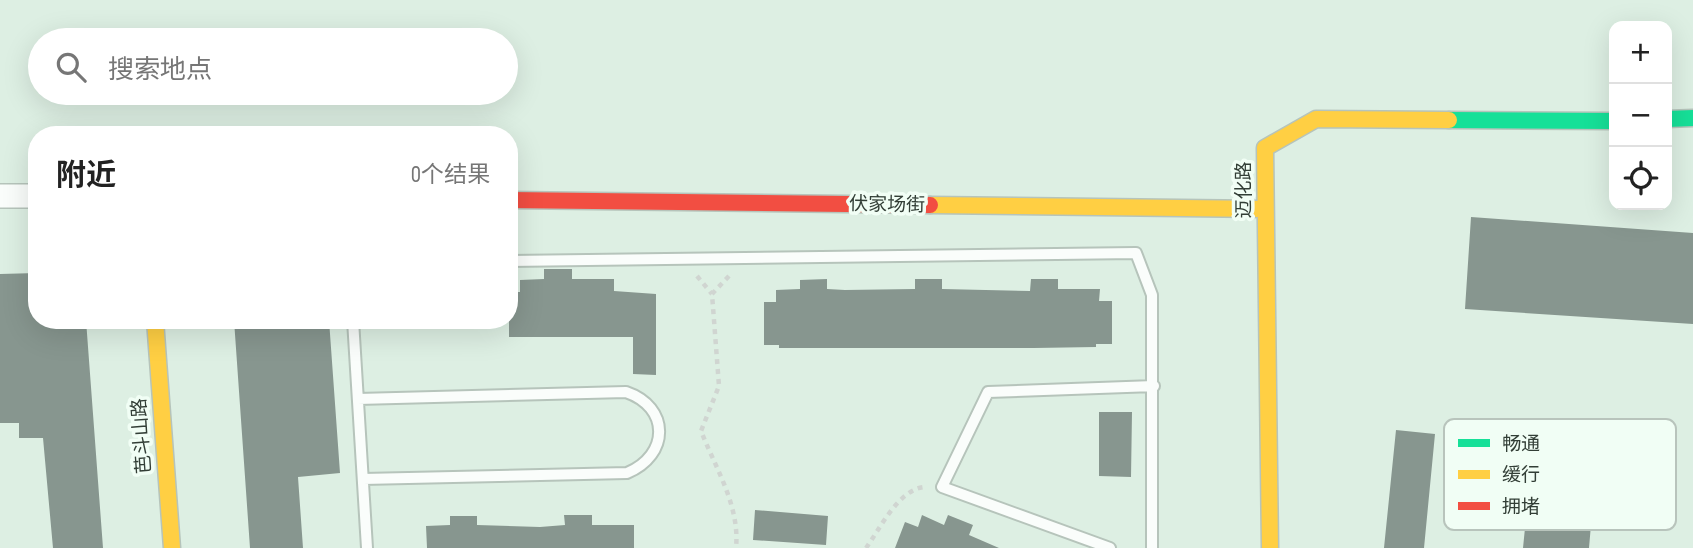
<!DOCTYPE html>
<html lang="zh">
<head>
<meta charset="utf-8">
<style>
	body { margin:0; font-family:"Sofia Sans Condensed","Noto Sans SC",sans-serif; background:#f6f6f6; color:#222 }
	.controls { position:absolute; right:21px; top:21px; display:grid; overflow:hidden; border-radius:14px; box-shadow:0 7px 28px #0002 }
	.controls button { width:63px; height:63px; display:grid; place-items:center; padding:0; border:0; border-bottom:2px solid #e0e0e0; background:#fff; color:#222; font:35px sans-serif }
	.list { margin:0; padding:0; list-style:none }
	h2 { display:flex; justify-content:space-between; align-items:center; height:91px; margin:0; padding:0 28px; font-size:30px }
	h2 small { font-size:23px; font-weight:400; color:#767676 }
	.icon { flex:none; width:38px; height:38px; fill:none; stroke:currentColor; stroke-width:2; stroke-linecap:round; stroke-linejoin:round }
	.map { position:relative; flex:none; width:1693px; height:548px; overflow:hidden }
	.search { position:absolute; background:#fff; box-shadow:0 7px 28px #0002; left:28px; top:28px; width:490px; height:77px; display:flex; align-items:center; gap:18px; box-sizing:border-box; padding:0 24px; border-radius:38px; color:#767676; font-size:26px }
	.panel { position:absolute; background:#fff; box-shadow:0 7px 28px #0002; left:28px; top:126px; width:490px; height:203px; border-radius:28px }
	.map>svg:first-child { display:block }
	.building { fill:#87968f }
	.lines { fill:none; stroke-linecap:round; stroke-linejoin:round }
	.lane-casing { stroke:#b6c4bb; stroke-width:14 }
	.street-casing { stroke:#b6c4bb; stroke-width:26 }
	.fast-casing { stroke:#b6c4bb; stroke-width:19 }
	.slow-casing { stroke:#b6c4bb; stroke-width:19 }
	.jam-casing { stroke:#b6c4bb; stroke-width:19 }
	.path { stroke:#d0d5d1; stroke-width:4.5; stroke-dasharray:5 5; stroke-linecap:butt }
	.lane { stroke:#fafdfb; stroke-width:10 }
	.street { stroke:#fafdfb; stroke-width:23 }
	.fast { stroke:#16e098; stroke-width:16 }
	.slow { stroke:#ffcf43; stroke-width:16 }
	.jam { stroke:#f24e42; stroke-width:16 }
	.labels { text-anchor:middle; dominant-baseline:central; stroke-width:7; stroke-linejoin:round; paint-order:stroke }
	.street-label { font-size:19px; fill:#323e36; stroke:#f1fef5 }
	.key { fill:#f1fef5; stroke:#b8c4bc; stroke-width:2 }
	.key-label { font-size:19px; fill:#323e36 }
</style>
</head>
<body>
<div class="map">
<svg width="1693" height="548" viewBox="0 0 1693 548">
	<rect width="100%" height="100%" fill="#ddefe3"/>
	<path class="building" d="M 1471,217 L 1693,233 L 1693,324 L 1465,309 Z
		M 544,269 L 572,269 L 572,279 L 614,279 L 614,291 L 656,294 L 656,375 L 633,374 L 633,337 L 509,337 L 509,292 L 520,292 L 520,280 L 544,279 Z
		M 37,273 L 37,320 L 86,320 L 103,548 L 53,548 L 43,438 L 19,438 L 19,423 L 0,423 L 0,274 Z
		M 827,279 L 827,289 L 845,290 L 915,289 L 915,279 L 942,279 L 942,289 L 1030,291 L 1031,279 L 1058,279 L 1058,289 L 1100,289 L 1099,301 L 1112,301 L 1112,344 L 1096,344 L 1096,347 L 1034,348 L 779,348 L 779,345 L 764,345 L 764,302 L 776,302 L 776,290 L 800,289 L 800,280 Z
		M 234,320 L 329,320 L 340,473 L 298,477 L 303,548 L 250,548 Z
		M 1099,412 L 1132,412 L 1131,477 L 1099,476 Z
		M 1396,430 L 1435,434 L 1424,548 L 1384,548 Z
		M 1532,458 L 1608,465 L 1603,514 L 1592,513 L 1589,548 L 1523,548 Z
		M 755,510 L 828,516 L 826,545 L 753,540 Z
		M 564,515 L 592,515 L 592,525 L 634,525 L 634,548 L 427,548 L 426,526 L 450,525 L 450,516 L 477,516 L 477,525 L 540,527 L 565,525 Z
		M 922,515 L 944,525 L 948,515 L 973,525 L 969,535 L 999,548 L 895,548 L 905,522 L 918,527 Z"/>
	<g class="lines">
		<g class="lane-casing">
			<path id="lane" d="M 509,261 L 1136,253 L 1152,295 L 1152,548
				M 353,320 L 367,548
				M 358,399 L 626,392 C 670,407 670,455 627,473 L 363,479
				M 1110,548 L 942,487 L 988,392 L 1154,386"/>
		</g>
		<g class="street-casing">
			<path id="street" d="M 0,196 L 37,196"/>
		</g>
		<g class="fast-casing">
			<path id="fast" d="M 1667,119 L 1693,118
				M 1449,120 L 1614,121"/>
		</g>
		<g class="slow-casing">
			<path id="slow" d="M 930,205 L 1264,209
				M 155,320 L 172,548
				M 1270,548 L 1265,148 L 1316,119 L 1449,120"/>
		</g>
		<g class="jam-casing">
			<path id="jam" d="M 509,200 L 930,205"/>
		</g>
		<path class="path" d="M 697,276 L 712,294
			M 729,276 L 712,294 L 719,386 L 701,431 C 716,469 740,506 736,548
			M 866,548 C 880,529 898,490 924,487"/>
		<use href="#lane" class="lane"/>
		<use href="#street" class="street"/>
		<use href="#fast" class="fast"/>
		<use href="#slow" class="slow"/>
		<use href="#jam" class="jam"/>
	</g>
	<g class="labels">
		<g class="street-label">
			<text transform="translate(1244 190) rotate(-90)">迈化路</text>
			<text transform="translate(887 205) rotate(1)">伏家场街</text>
			<text transform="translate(142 436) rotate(-94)">芭斗山路</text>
		</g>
	</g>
	<rect x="1444" y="419" width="232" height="111" rx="10" class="key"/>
	<rect x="1458" y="439" width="32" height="8" fill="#16e098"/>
	<rect x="1458" y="470" width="32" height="9" fill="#ffcf43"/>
	<rect x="1458" y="502" width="32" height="8" fill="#f24e42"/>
	<g class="key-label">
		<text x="1502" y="450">畅通</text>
		<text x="1502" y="481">缓行</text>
		<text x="1502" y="513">拥堵</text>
	</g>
</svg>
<div class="controls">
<button>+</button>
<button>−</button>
<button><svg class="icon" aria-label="locate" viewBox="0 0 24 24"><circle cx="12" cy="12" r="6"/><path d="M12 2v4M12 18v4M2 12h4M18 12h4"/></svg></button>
</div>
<div class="search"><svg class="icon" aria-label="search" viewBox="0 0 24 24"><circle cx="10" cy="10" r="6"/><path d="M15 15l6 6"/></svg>搜索地点</div>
<section class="panel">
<h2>附近<small>0个结果</small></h2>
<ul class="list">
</ul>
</section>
</div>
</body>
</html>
